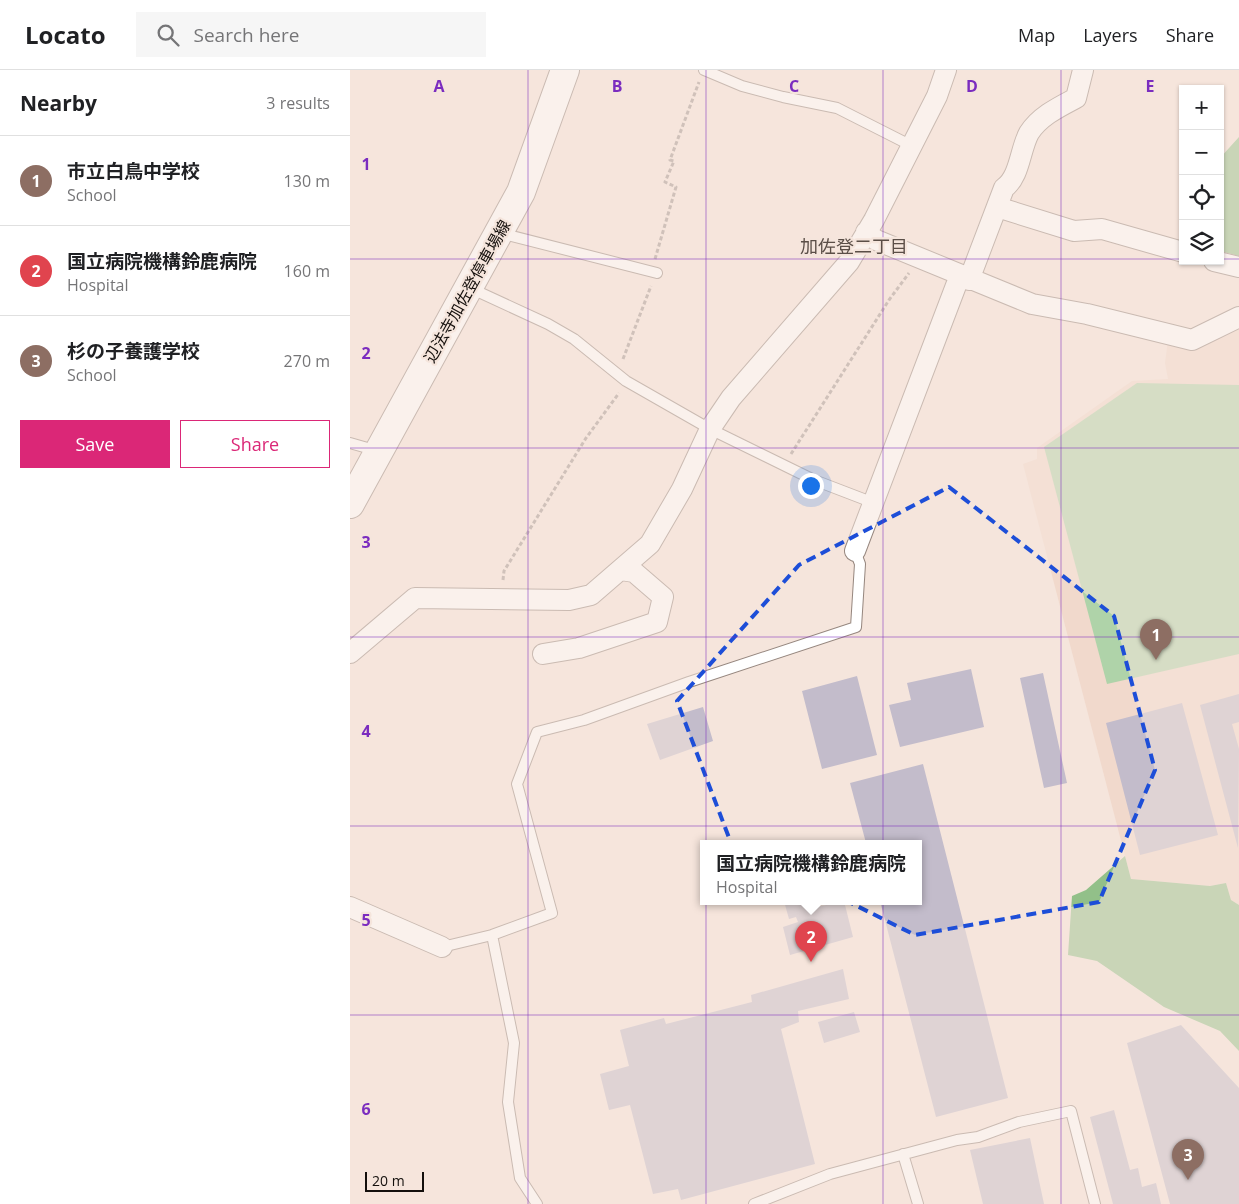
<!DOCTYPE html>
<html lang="en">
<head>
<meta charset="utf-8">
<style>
	body { margin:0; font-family:"Open Sans","Noto Sans JP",sans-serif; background:#f6f6f6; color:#202124 }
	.controls { position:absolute; right:15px; top:15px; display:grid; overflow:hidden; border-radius:0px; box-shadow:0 1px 4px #0004 }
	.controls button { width:45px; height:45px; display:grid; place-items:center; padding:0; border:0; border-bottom:1px solid #e0e0e0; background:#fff; color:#202124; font:25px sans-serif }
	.scale { position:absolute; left:15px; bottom:12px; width:59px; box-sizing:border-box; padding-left:5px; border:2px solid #140f0c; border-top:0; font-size:14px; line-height:18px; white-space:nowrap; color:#140f0c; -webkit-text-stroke:4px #f5e5dc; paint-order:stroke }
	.you { position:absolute; left:460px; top:415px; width:18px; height:18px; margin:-12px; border:4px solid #fff; border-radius:50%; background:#1a73e8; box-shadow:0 0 0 8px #1a73e833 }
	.badge { display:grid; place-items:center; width:32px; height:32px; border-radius:50%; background:#db2777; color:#fff; font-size:16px; font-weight:700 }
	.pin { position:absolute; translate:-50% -41px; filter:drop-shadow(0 1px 2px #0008) }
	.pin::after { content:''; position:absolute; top:26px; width:18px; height:15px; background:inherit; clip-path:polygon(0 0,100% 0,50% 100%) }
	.popup { position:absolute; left:350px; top:770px; width:222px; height:65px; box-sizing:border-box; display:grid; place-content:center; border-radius:0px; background:#fff; filter:drop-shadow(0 1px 4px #0005); font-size:16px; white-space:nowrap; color:#757577 }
	.popup b { font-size:19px; color:#202124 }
	.popup::after { content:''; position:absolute; left:50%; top:100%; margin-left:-10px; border:10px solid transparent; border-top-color:#fff }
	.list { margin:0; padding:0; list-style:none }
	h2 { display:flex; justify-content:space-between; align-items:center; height:65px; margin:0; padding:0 20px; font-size:21px }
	h2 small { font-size:16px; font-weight:400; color:#757577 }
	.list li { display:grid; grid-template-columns:32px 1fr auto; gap:15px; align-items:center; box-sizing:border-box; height:90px; padding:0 20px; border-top:1px solid #e0e0e0 }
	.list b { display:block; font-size:19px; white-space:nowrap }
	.list p { margin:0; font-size:16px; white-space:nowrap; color:#757577 }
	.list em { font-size:16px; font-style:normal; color:#757577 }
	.actions { display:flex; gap:10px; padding:15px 20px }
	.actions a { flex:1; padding:11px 0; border:1px solid #db2777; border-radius:0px; text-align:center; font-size:18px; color:#db2777 }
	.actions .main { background:#db2777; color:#fff }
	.icon { flex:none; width:28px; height:28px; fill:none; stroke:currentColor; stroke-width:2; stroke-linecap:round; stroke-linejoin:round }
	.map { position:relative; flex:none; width:889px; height:1134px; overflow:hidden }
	header { display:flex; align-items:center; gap:30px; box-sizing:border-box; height:70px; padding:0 25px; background:#fff; border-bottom:1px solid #e0e0e0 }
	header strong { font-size:24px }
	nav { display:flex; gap:28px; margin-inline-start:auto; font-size:18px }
	.search { width:350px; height:45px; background:#f6f6f6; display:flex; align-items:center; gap:12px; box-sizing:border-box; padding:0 18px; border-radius:0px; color:#757577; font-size:19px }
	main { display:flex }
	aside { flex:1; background:#fff }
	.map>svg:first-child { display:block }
	.built { fill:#f1d9cc }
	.green { fill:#afd3a9 }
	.forest { fill:#92c089 }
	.building { fill:#c3bccb }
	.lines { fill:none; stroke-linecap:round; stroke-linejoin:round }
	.service-casing { stroke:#96877f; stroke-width:12 }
	.minor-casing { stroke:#96877f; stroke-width:22 }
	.secondary-casing { stroke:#96877f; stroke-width:30 }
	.path { stroke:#a29690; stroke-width:3; stroke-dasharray:4 2.5; stroke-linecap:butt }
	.service { stroke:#fff; stroke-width:10 }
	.minor { stroke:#fff; stroke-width:20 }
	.secondary { stroke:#fff; stroke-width:28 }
	.marked { fill:none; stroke:#1d4ed8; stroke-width:4; stroke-dasharray:10 6; stroke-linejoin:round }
	.grid { fill:none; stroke:#7b2cbf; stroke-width:1; stroke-opacity:0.55 }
	.labels { text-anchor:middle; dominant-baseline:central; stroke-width:4.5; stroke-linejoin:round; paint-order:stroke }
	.street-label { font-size:16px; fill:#140f0c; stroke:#f5e5dc }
	.neighbourhood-label { font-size:18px; fill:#5b4e47; stroke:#f5e5dc }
	.grid-label { font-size:16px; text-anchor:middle; font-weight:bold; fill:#7b2cbf; stroke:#f5e5dc; stroke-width:4.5; stroke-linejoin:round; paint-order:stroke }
</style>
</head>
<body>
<header>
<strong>Locato</strong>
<div class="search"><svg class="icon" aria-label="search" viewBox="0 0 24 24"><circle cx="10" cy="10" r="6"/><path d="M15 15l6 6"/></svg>Search here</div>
<nav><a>Map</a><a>Layers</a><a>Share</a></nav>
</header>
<main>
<aside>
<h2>Nearby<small>3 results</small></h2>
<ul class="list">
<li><span class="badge" style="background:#8d6e63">1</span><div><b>市立白鳥中学校</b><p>School</p></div><em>130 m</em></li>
<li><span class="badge" style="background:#e0444e">2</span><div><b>国立病院機構鈴鹿病院</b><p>Hospital</p></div><em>160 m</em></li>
<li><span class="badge" style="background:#8d6e63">3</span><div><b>杉の子養護学校</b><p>School</p></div><em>270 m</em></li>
</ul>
<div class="actions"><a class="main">Save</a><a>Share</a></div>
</aside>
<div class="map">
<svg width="889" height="1134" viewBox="0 0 889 1134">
	<rect width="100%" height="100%" fill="#f5e5dc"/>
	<path class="built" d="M 889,252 L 889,835 L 881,830 L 876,813 L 860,816 L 781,809 L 673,394 L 687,389 L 687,378 L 782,311 L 818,309 L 815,293 L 818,270 Z"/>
	<path class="green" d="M 787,313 L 889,315 L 889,584 L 757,614 L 694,377 Z"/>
	<path class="forest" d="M 889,67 L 889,186 L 870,181 L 870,88 Z
		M 775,786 L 781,809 L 860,816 L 876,813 L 881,830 L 889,835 L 889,981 L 870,961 L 814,937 L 747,891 L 718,885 L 722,826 L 736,820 Z"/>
	<path class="building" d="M 621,599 L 634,657 L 550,677 L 539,635 L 561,630 L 557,613 Z
		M 693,603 L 717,713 L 694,718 L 670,608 Z
		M 507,606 L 527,685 L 472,699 L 452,621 Z
		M 889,624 L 889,652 L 882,654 L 889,679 L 888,778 L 850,635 Z
		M 832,633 L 868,765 L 790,785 L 756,653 Z
		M 353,637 L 363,671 L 310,690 L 297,654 Z
		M 573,694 L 658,1028 L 586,1047 L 530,831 L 568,831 L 568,773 L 516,773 L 500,713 Z
		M 434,831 L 461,831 L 463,838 L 494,831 L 503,867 L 440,885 L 433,857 L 448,852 L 446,847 L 439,849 Z
		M 493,899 L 499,929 L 448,941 L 449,952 L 431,959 L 465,1094 L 331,1130 L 328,1119 L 303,1124 L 280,1035 L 259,1040 L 250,1004 L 279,996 L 270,960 L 314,948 L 316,954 L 402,932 L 401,925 Z
		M 504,942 L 510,962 L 474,973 L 468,952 Z
		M 831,955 L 889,1018 L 889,1134 L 820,1134 L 777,973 Z
		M 764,1040 L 780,1100 L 788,1098 L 792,1117 L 806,1113 L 811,1134 L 763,1134 L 740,1047 Z
		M 680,1068 L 694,1134 L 633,1134 L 620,1080 Z"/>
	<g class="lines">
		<g class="service-casing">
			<path id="service" d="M 354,0 L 392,16 L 433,27 L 487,38 L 560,75
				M 150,163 L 307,203
				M 120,218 L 198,254 L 224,269 L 276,311 L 360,359 L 464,410 L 524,433
				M 0,373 L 28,381
				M 142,865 L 164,973 L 158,1032 L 170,1108 L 187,1134
				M 92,877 L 142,865 L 202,843 L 167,714 L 187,662 L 234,650 L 339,612 L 506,557 L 510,494 L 505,481
				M 553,1084 L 568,1134
				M 404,1134 L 480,1104 L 607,1070 L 628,1067 L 669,1052 L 721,1041 L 745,1134"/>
		</g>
		<g class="minor-casing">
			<path id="minor" d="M 647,137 L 724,161 L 752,159 L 833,182
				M 516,162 L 526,170 L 682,234 L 737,244 L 842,270 L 889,247
				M 864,191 L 889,197
				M 619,210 L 654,118 C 670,107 670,79 679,63 C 690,46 709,37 726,28 L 733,0
				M 505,481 L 610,205
				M 0,583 L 65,528 L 219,530 L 241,525 L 300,474 L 332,419 L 360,359 L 381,328 L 499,192 L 524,150 L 587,26 L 596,0
				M 193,584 L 229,578 L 307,552 L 313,527 L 284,502 L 271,500
				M 0,837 L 92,877"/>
		</g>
		<g class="secondary-casing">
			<path id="secondary" d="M 0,434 L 171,122 L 215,0"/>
		</g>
		<path class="path" d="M 305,189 L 326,117 L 315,112 L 324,91 L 320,90 L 349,12
			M 273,289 L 301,216
			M 441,384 L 539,230 L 559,203
			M 153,510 L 154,501 L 236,368 L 269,323"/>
		<use href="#service" class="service"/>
		<use href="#minor" class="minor"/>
		<use href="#secondary" class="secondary"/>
	</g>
	<path d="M0 0H889V1134H0ZM 599,417 L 764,546 L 805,700 L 749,832 L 565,865 L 381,773 L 327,631 L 449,495 Z" fill="#f5e5dc" fill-opacity=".55" fill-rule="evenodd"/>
	<path class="marked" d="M 599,417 L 764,546 L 805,700 L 749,832 L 565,865 L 381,773 L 327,631 L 449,495 Z"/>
	<path class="grid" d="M 178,0 L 178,1134M 356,0 L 356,1134M 533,0 L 533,1134M 711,0 L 711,1134M 0,189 L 833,189M 870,189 L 889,189M 0,378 L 889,378M 0,567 L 889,567M 0,756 L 889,756M 0,945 L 889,945"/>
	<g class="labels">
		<g class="street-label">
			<text transform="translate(117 221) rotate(-61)">辺法寺加佐登停車場線</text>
		</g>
		<g class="neighbourhood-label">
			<text x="504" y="176">加佐登二丁目</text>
		</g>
	</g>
	<g class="grid-label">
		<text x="89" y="22">A</text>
		<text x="267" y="22">B</text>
		<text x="444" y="22">C</text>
		<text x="622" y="22">D</text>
		<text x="800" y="22">E</text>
		<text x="16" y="100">1</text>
		<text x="16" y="289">2</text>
		<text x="16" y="478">3</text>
		<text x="16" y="667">4</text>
		<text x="16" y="856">5</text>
		<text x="16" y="1045">6</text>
	</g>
</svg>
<div class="controls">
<button>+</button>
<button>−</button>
<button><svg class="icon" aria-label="locate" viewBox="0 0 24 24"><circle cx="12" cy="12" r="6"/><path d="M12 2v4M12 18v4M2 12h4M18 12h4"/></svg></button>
<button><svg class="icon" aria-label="layers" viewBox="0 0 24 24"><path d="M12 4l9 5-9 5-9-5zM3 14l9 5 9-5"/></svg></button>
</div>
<div class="scale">20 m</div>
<div class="you"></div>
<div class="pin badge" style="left:806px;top:590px;background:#8d6e63">1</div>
<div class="pin badge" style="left:461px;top:892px;background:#e0444e">2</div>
<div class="popup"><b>国立病院機構鈴鹿病院</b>Hospital</div>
<div class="pin badge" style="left:838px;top:1110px;background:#8d6e63">3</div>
</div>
</main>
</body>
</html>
